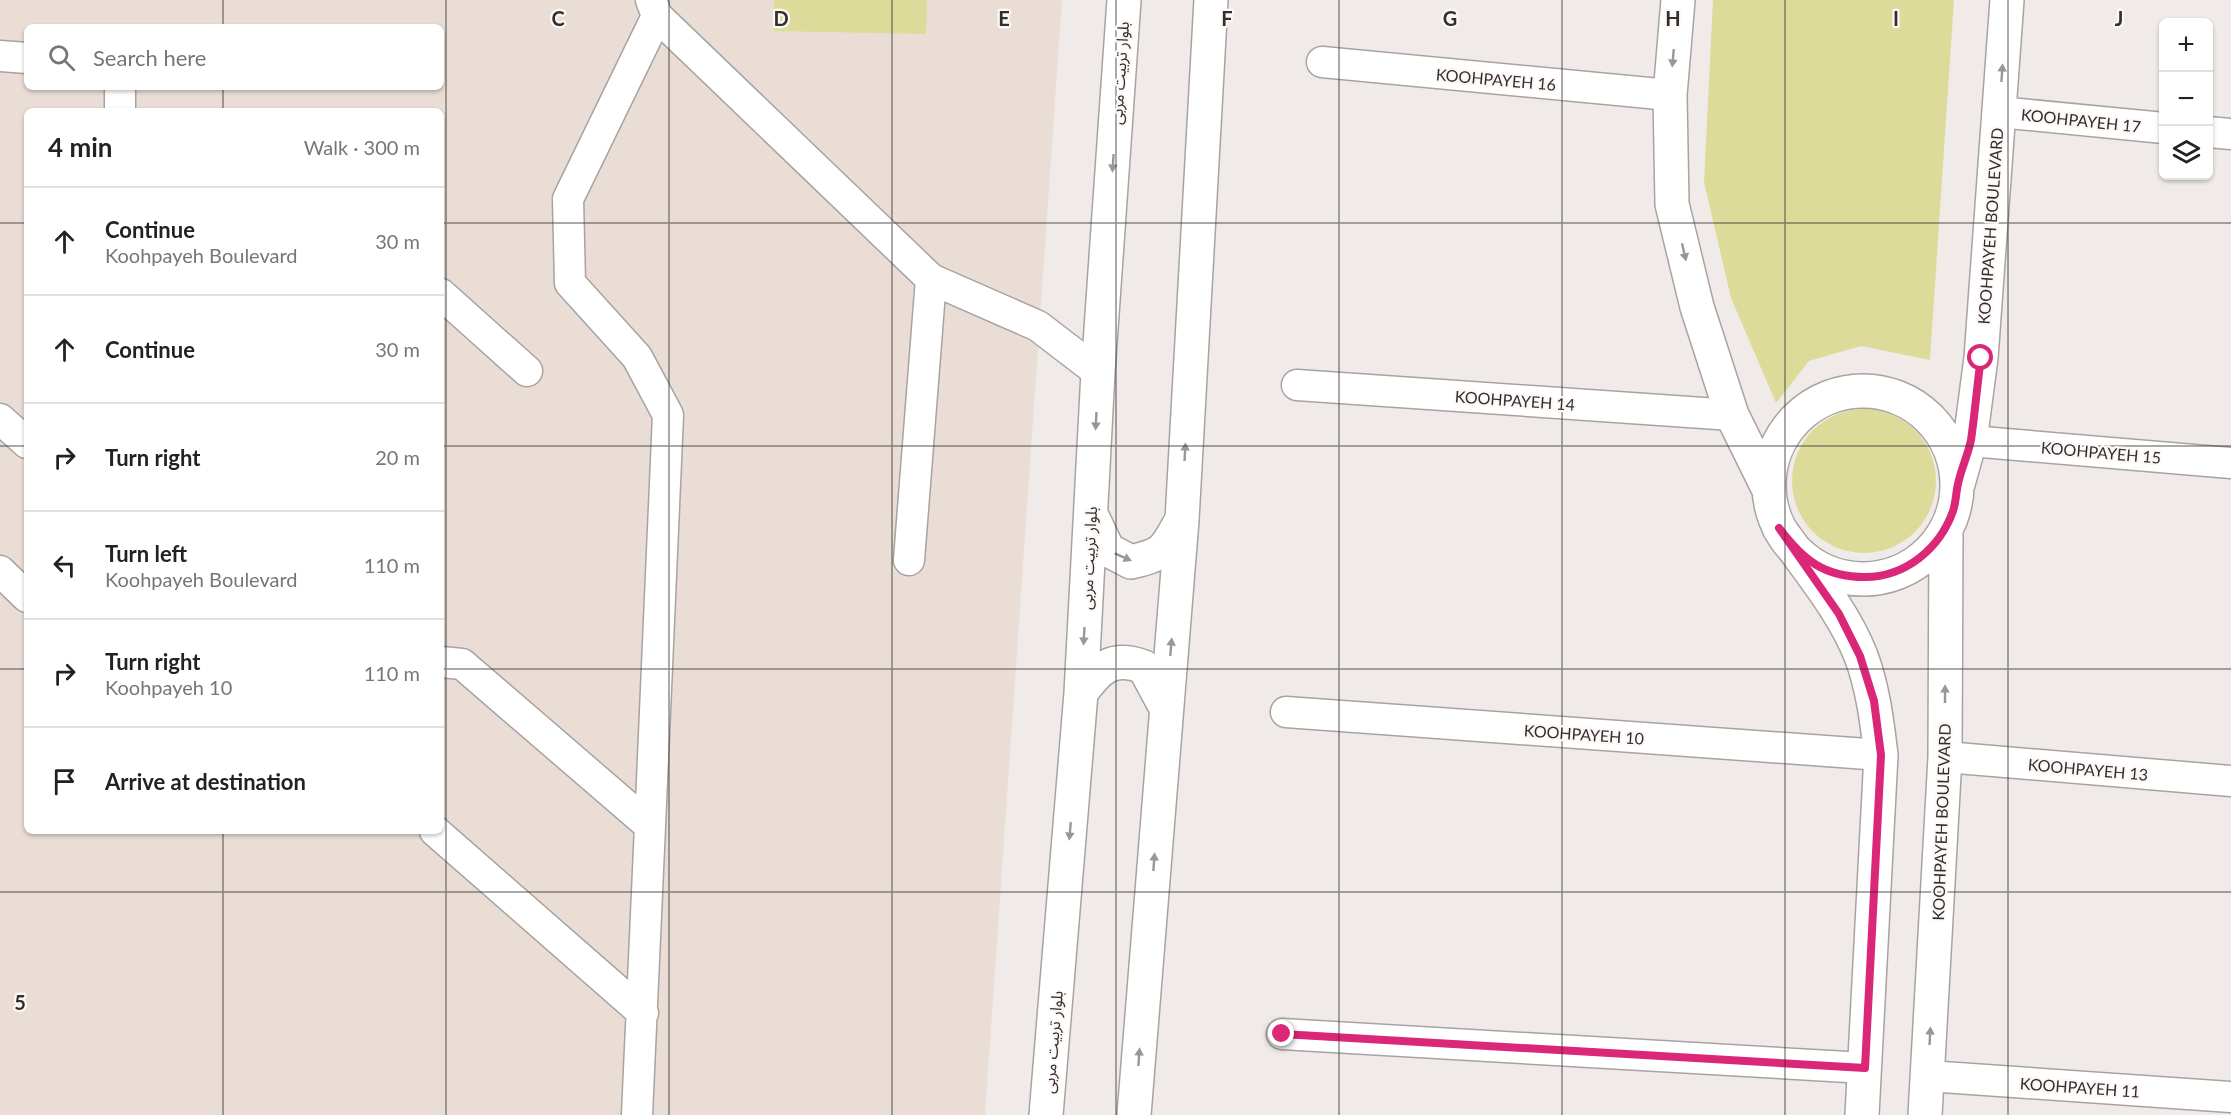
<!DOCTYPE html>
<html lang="en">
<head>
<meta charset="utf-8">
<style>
	body { margin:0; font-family:Lato,"Noto Sans Arabic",sans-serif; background:#f2f2f2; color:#222 }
	.controls { position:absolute; right:18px; top:18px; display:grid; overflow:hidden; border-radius:9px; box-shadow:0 2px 4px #0004 }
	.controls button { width:54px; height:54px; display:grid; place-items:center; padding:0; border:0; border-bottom:2px solid #e0e0e0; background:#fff; color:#222; font:30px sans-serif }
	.stop { position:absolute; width:18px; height:18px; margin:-14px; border:4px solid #db2777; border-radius:50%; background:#fff }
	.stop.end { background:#db2777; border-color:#fff; box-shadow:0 2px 6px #0008 }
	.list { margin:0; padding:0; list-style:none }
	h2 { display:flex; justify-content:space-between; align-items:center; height:78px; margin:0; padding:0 24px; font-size:26px }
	h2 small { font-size:20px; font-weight:400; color:#767676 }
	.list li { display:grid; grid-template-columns:39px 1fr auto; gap:18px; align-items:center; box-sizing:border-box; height:108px; padding:0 24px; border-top:2px solid #e0e0e0 }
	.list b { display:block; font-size:22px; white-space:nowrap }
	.list p { margin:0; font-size:20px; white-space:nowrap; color:#767676 }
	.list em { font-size:20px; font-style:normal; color:#767676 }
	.icon { flex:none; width:33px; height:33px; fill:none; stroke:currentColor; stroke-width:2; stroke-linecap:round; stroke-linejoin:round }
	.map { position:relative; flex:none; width:2231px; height:1115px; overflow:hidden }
	.search { position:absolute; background:#fff; box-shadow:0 2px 4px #0004; left:24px; top:24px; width:420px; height:66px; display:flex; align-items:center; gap:15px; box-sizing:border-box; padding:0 21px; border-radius:9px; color:#767676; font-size:22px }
	.panel { position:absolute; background:#fff; box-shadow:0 2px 4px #0004; left:24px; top:108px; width:420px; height:726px; border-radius:9px }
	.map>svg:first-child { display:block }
	.built { fill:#e9ddd6; fill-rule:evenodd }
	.green { fill:#dddb9a }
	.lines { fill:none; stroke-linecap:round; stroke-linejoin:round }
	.street-casing { stroke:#a8a3a1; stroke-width:33 }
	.secondary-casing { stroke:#a8a3a1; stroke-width:36 }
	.street { stroke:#fff; stroke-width:30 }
	.secondary { stroke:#fff; stroke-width:33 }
	.oneway { fill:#989796 }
	.route { stroke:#db2777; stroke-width:8 }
	.grid { fill:none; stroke:#312f2e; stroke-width:1.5; stroke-opacity:0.55 }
	.labels { text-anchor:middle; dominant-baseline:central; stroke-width:4.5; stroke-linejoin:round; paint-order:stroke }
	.street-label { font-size:16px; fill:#312f2e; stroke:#fdf8f6 }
	.grid-label { font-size:20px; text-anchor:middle; font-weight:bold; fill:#312f2e; stroke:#fdf8f6; stroke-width:4.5; stroke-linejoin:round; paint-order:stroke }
</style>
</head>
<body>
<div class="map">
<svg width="2231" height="1115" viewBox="0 0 2231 1115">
	<rect width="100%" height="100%" fill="#f0ebe8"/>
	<path class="built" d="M 0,0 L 1062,0 L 985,1115 L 0,1115 ZM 27,27 L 441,27 L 441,87 L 27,87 ZM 27,111 L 441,111 L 441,831 L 27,831 Z"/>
	<path class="green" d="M 774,0 L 927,0 L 926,34 L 773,31 Z
		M 1713,0 L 1954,0 L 1930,360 L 1861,346 L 1809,361 L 1776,403 L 1731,298 L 1704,182 Z
		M1792 481a72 72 0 1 1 144 0a72 72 0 1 1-144 0Z"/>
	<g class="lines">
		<g class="street-casing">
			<path id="street" d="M 651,0 L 657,16 L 931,279 L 1038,326 L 1098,372
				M 0,56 L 27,58
				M 1322,62 L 1670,95
				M 120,87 L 120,111
				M 1999,112 L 2164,128
				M 2208,132 L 2231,134
				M 441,294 L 527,371
				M 1297,385 L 1732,415
				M 0,419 L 27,443
				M 1970,441 L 2231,463
				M 909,560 L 931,279
				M 0,571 L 27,597
				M 441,662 L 462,664 L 650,826 L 637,1115
				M 1286,712 L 1881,755
				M 1945,757 L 2231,781
				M 650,826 L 668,415 L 637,357 L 570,283 L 568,199 L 657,16
				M 435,831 L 643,1013
				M 1282,1034 L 1865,1068
				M 1928,1076 L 2231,1097"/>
		</g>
		<g class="secondary-casing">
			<path id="secondary" d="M 1678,0 L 1670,95 L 1672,204 L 1697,307 L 1732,415 L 1768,488
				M1769 485a94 94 0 1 1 188 0a94 94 0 1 1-188 0Z
				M 1958,484 L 1970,441 L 1981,358 L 2007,0
				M 1091,514 L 1108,550 L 1131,562 C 1165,554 1164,551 1181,521
				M 1779,528 C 1807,568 1843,610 1861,656 C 1873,688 1877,722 1881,755 L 1862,1115
				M 1081,693 C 1099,668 1112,655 1144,667 L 1166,708
				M 1046,1115 L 1081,693 L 1098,372 L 1124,0
				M 1134,1115 L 1182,520 L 1211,0
				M 1925,1115 L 1945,757 L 1946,529"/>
		</g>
		<use href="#street" class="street"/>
		<use href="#secondary" class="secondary"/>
	</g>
	<defs><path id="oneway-solid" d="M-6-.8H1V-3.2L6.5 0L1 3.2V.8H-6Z" transform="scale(1.5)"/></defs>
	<g class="oneway">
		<use href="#oneway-solid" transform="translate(1673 58) rotate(95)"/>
		<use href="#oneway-solid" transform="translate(2002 73) rotate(-86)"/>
		<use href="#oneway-solid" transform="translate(1113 163) rotate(94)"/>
		<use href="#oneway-solid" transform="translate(1684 252) rotate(77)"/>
		<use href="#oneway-solid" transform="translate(1096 421) rotate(93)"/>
		<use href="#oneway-solid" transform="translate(1185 452) rotate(-87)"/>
		<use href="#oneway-solid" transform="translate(1123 557) rotate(24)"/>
		<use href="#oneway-solid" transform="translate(1084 636) rotate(93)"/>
		<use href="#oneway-solid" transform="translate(1171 647) rotate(-85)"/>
		<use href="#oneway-solid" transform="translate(1945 694) rotate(-90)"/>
		<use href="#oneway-solid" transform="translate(1070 831) rotate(95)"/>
		<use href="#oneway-solid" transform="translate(1154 862) rotate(-86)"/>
		<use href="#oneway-solid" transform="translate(1930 1036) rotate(-87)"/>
		<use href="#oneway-solid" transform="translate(1139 1057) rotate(-86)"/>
	</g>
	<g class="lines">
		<path class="route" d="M 1282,1034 L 1865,1068 L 1881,755 L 1874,701 L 1860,656 L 1839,614 L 1779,528 C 1803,560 1824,577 1865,577 C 1906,577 1940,548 1953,511 C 1956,502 1956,492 1958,484 C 1961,469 1968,455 1971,440 C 1975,413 1977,385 1981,358"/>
	</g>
	<path class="grid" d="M 223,0 L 223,27M 446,0 L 446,1115M 669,0 L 669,1115M 892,0 L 892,1115M 1116,0 L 1116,1115M 1339,0 L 1339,1115M 1562,0 L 1562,1115M 1785,0 L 1785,1115M 2008,0 L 2008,1115M 223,87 L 223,111M 0,223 L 27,223M 441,223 L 2231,223M 0,446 L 27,446M 441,446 L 2231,446M 0,669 L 27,669M 441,669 L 2231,669M 223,831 L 223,1115M 0,892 L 2231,892"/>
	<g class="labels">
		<g class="street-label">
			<text transform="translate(1119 73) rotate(-86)">بلوار تربیت مربی</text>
			<text transform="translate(1496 79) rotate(5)">KOOHPAYEH 16</text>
			<text transform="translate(2081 120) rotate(6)">KOOHPAYEH 17</text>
			<text transform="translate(1990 226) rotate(-86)">KOOHPAYEH BOULEVARD</text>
			<text transform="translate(1515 400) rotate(4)">KOOHPAYEH 14</text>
			<text transform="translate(2101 452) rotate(5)">KOOHPAYEH 15</text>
			<text transform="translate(1088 558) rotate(-87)">بلوار تربیت مربی</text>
			<text transform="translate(1584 734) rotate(4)">KOOHPAYEH 10</text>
			<text transform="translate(2088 769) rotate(5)">KOOHPAYEH 13</text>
			<text transform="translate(1941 822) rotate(-88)">KOOHPAYEH BOULEVARD</text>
			<text transform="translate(1052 1042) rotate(-85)">بلوار تربیت مربی</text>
			<text transform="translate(2080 1087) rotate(4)">KOOHPAYEH 11</text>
		</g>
	</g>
	<g class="grid-label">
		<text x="558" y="26">C</text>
		<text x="781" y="26">D</text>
		<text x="1004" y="26">E</text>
		<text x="1227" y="26">F</text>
		<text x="1450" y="26">G</text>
		<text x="1673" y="26">H</text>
		<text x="1896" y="26">I</text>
		<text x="2119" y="26">J</text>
		<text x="20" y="1010">5</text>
	</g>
</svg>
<div class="controls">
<button>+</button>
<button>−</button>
<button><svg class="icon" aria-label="layers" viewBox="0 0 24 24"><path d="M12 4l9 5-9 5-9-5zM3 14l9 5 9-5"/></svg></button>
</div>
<div class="stop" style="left:1981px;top:358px"></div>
<div class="stop end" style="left:1282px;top:1034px"></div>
<div class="search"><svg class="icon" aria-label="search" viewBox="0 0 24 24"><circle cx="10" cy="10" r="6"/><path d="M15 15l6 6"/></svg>Search here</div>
<section class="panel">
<h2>4 min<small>Walk · 300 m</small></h2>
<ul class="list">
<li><svg class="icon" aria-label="ahead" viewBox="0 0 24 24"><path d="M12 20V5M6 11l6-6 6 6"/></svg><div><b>Continue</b><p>Koohpayeh Boulevard</p></div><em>30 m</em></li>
<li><svg class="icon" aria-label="ahead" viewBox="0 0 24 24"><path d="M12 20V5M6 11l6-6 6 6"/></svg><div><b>Continue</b></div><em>30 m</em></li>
<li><svg class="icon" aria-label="right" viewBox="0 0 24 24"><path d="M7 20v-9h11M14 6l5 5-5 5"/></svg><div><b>Turn right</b></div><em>20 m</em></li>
<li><svg class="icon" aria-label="left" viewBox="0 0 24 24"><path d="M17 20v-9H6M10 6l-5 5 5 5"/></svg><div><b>Turn left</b><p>Koohpayeh Boulevard</p></div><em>110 m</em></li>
<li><svg class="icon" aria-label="right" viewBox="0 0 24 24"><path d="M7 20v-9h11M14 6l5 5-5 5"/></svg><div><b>Turn right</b><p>Koohpayeh 10</p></div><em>110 m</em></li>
<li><svg class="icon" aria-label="arrive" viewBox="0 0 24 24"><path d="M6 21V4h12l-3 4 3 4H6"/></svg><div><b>Arrive at destination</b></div></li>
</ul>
</section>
</div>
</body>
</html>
